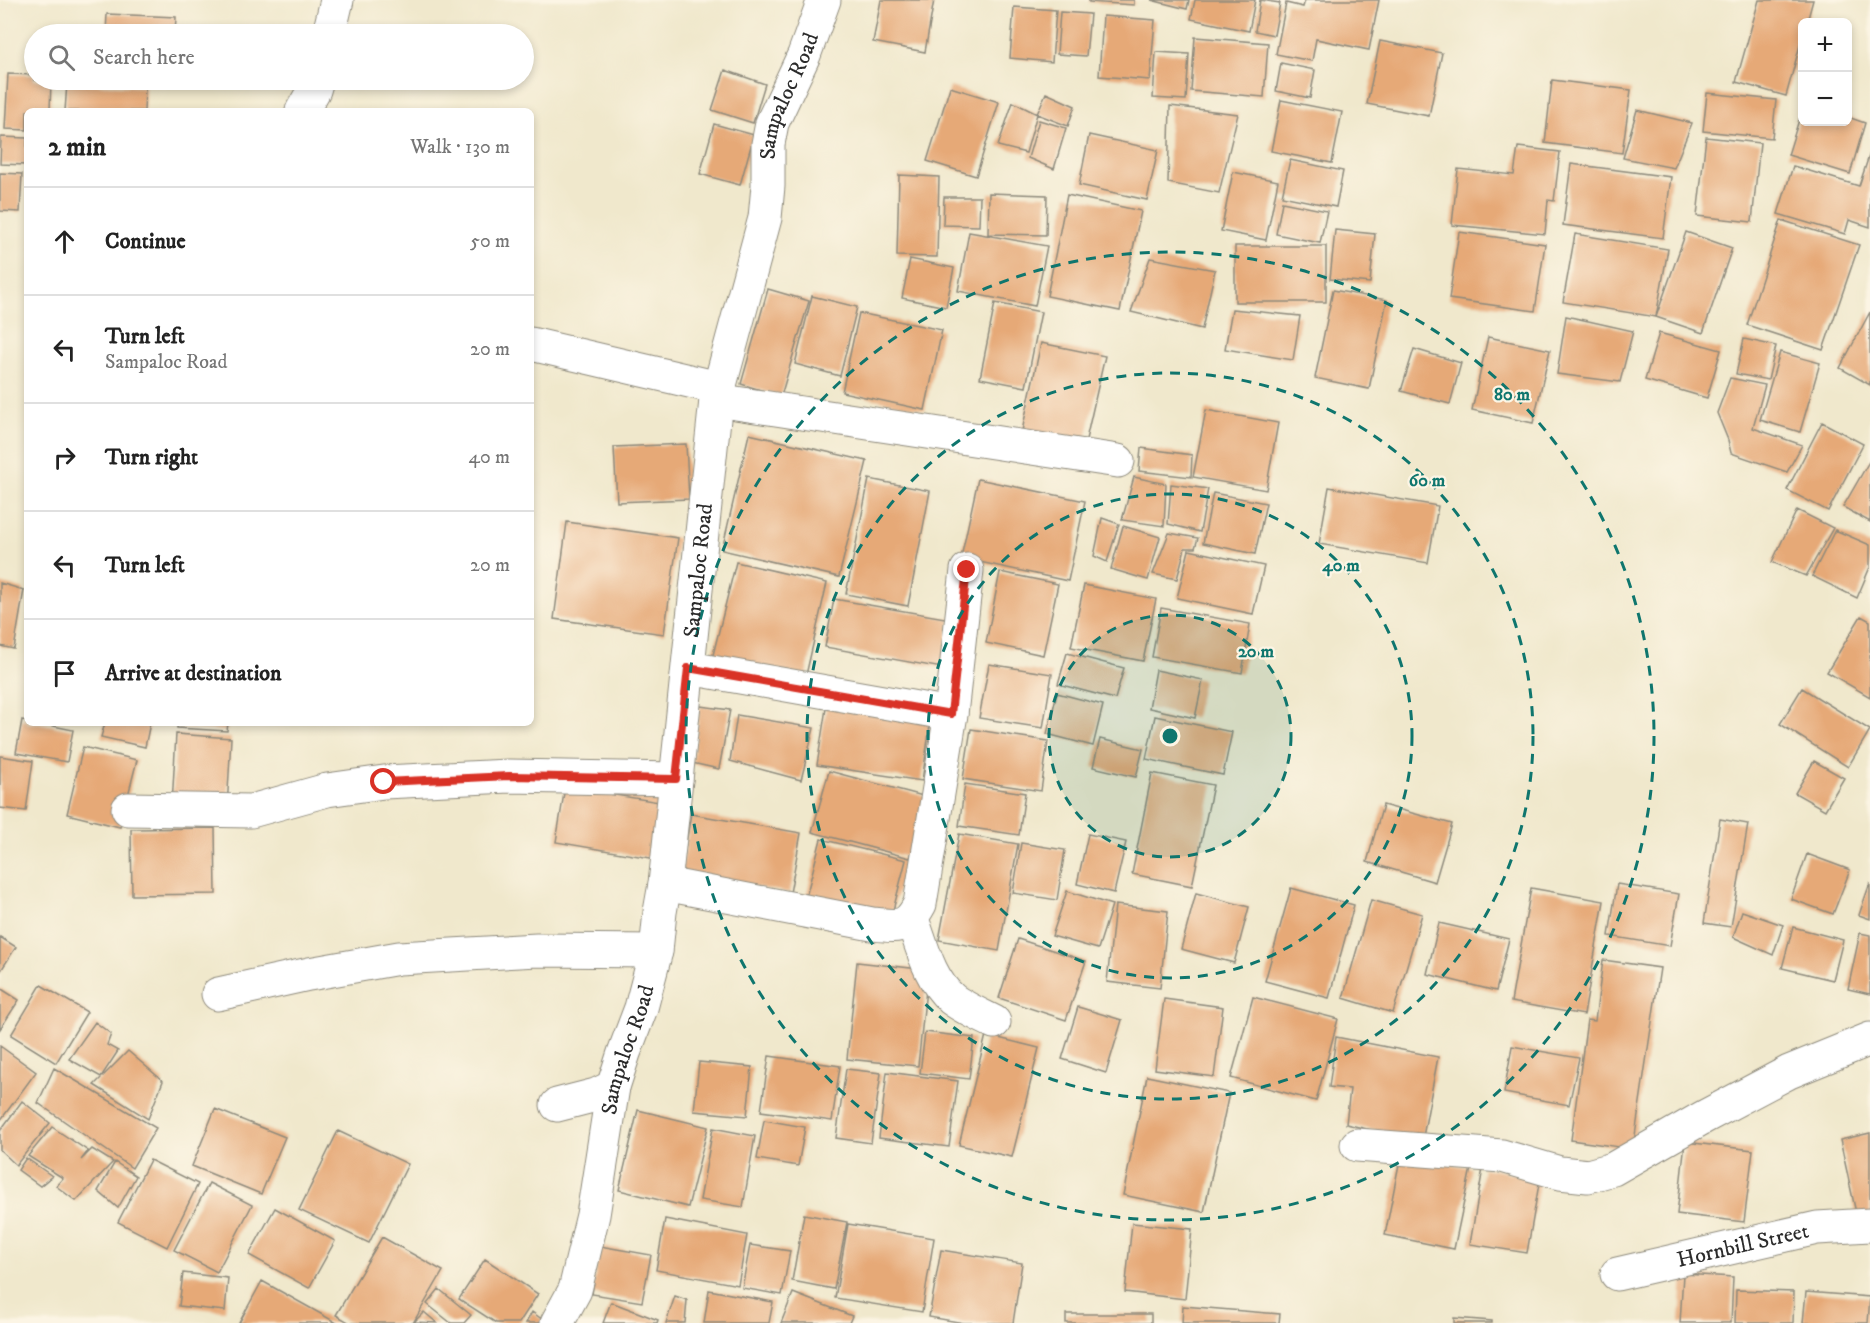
<!DOCTYPE html>
<html lang="en">
<head>
<meta charset="utf-8">
<style>
	body { margin:0; font-family:"IM FELL DW Pica",serif; background:#f6f6f6; color:#222 }
	.controls { position:absolute; right:18px; top:18px; display:grid; overflow:hidden; border-radius:9px; box-shadow:0 3px 9px #0003 }
	.controls button { width:54px; height:54px; display:grid; place-items:center; padding:0; border:0; border-bottom:2px solid #e0e0e0; background:#fff; color:#222; font:30px sans-serif }
	.stop { position:absolute; width:18px; height:18px; margin:-14px; border:4px solid #d93025; border-radius:50%; background:#fff }
	.stop.end { background:#d93025; border-color:#fff; box-shadow:0 2px 6px #0008 }
	.list { margin:0; padding:0; list-style:none }
	h2 { display:flex; justify-content:space-between; align-items:center; height:78px; margin:0; padding:0 24px; font-size:26px }
	h2 small { font-size:20px; font-weight:400; color:#767676 }
	.list li { display:grid; grid-template-columns:39px 1fr auto; gap:18px; align-items:center; box-sizing:border-box; height:108px; padding:0 24px; border-top:2px solid #e0e0e0 }
	.list b { display:block; font-size:22px; white-space:nowrap }
	.list p { margin:0; font-size:20px; white-space:nowrap; color:#767676 }
	.list em { font-size:20px; font-style:normal; color:#767676 }
	.icon { flex:none; width:33px; height:33px; fill:none; stroke:currentColor; stroke-width:2; stroke-linecap:round; stroke-linejoin:round }
	.map { position:relative; flex:none; width:1870px; height:1323px; overflow:hidden }
	.search { position:absolute; background:#fff; box-shadow:0 3px 9px #0003; left:24px; top:24px; width:510px; height:66px; display:flex; align-items:center; gap:15px; box-sizing:border-box; padding:0 21px; border-radius:33px; color:#767676; font-size:22px }
	.panel { position:absolute; background:#fff; box-shadow:0 3px 9px #0003; left:24px; top:108px; width:510px; height:618px; border-radius:9px }
	.map>svg:first-child { display:block }
	.building { fill:#e6a977 }
	.lines { fill:none; stroke-linecap:round; stroke-linejoin:round }
	.minor-casing { stroke:#8e8a7c; stroke-width:35 }
	.minor { stroke:#fff; stroke-width:33 }
	.route { stroke:#d93025; stroke-width:8 }
	.ring { fill:none; stroke:#0f766e; stroke-width:3; stroke-dasharray:10 8 }
	.labels { text-anchor:middle; dominant-baseline:central; stroke-width:4.5; stroke-linejoin:round; paint-order:stroke }
	.street-label { font-size:22px; fill:#2b2b2b; stroke:#fcf5e5 }
	.centre { fill:#0f766e; stroke:#fcf5e5; stroke-width:3 }
	.ring-label { font-size:18px; text-anchor:middle; font-weight:bold; fill:#0f766e; stroke:#fcf5e5; stroke-width:4.5; stroke-linejoin:round; paint-order:stroke }
</style>
</head>
<body>
<div class="map">
<svg width="1870" height="1323" viewBox="0 0 1870 1323">
	<rect width="100%" height="100%" fill="#fcf5e5"/>
	<filter id="ink" filterUnits="userSpaceOnUse"><feTurbulence type="fractalNoise" baseFrequency=".0167" numOctaves="2"/><feDisplacementMap in="SourceGraphic" scale="12" xChannelSelector="R" yChannelSelector="G"/><feConvolveMatrix kernelMatrix="1 2 1 2 8 2 1 2 1" color-interpolation-filters="sRGB"/></filter>
	<filter id="wash" filterUnits="userSpaceOnUse"><feTurbulence type="fractalNoise" baseFrequency=".008" numOctaves="4" result="noise"/><feDisplacementMap in="SourceGraphic" scale="24" xChannelSelector="R" yChannelSelector="G"/><feGaussianBlur stdDeviation="1.35" result="paint"/><feColorMatrix in="noise" values="0 0 0 0 0 0 0 0 0 0 0 0 0 0 0 0 0 1.4 0 .05"/><feComposite in="paint" operator="in"/></filter>
	<g filter="url(#wash)">
		<rect width="100%" height="100%" fill="#f0e8cc"/>
		<g id="blocks">
			<path class="building" d="M 881,0 L 934,0 L 925,52 L 873,42 Z
				M 1089,0 L 1134,0 L 1134,5 L 1089,2 Z
				M 1151,0 L 1189,0 L 1187,9 Z
				M 1195,0 L 1255,0 L 1249,31 L 1191,19 Z
				M 1260,0 L 1280,3 L 1274,35 L 1255,31 Z
				M 1305,0 L 1379,0 L 1369,50 L 1316,39 L 1312,61 L 1276,54 L 1286,3 L 1303,7 Z
				M 1759,0 L 1813,0 L 1807,22 L 1802,22 L 1802,38 L 1786,96 L 1736,82 Z
				M 1014,7 L 1056,10 L 1052,62 L 1010,58 Z
				M 1060,12 L 1090,14 L 1086,56 L 1057,54 Z
				M 107,14 L 176,17 L 175,34 L 106,34 Z
				M 1103,16 L 1155,20 L 1150,80 L 1099,76 Z
				M 1195,37 L 1268,43 L 1264,97 L 1191,91 Z
				M 1380,41 L 1442,53 L 1429,116 L 1367,104 Z
				M 1156,52 L 1189,54 L 1186,100 L 1153,98 Z
				M 1281,63 L 1315,70 L 1310,98 L 1276,91 Z
				M 725,70 L 765,84 L 753,123 L 712,110 Z
				M 8,74 L 34,75 L 34,80 L 51,80 L 50,111 L 27,111 L 27,130 L 5,129 Z
				M 1552,80 L 1631,90 L 1622,153 L 1545,143 Z
				M 67,83 L 145,87 L 144,111 L 65,111 Z
				M 950,87 L 999,102 L 976,176 L 927,161 Z
				M 1046,93 L 1075,106 L 1068,126 L 1037,114 Z
				M 1707,93 L 1776,100 L 1772,138 L 1703,131 Z
				M 1281,100 L 1342,112 L 1332,163 L 1271,151 Z
				M 1013,102 L 1037,114 L 1026,153 L 998,146 Z
				M 1170,106 L 1238,114 L 1219,193 L 1168,183 Z
				M 1637,110 L 1692,123 L 1674,168 L 1623,158 Z
				M 1802,110 L 1802,122 L 1848,122 L 1848,117 L 1865,123 L 1850,174 L 1788,155 Z
				M 1039,120 L 1066,128 L 1054,169 L 1028,158 Z
				M 714,124 L 754,135 L 740,185 L 700,174 Z
				M 1089,135 L 1158,150 L 1147,200 L 1079,185 Z
				M 1,137 L 27,138 L 27,165 L 0,164 Z
				M 1706,137 L 1760,143 L 1752,222 L 1697,216 Z
				M 1518,147 L 1560,152 L 1554,201 L 1548,200 L 1545,234 L 1452,225 L 1458,169 L 1514,175 Z
				M 1870,153 L 1870,227 L 1849,220 L 1845,234 L 1778,214 L 1793,166 L 1859,186 Z
				M 1290,160 L 1343,171 L 1336,207 L 1282,196 Z
				M 1571,164 L 1671,177 L 1663,238 L 1563,225 Z
				M 1233,172 L 1278,181 L 1266,240 L 1221,231 Z
				M 0,173 L 22,174 L 20,212 L 0,211 Z
				M 899,175 L 939,177 L 937,257 L 897,256 Z
				M 989,193 L 1047,195 L 1046,235 L 988,234 Z
				M 1067,195 L 1141,211 L 1120,311 L 1047,296 Z
				M 944,197 L 980,197 L 979,226 L 943,225 Z
				M 1282,202 L 1327,211 L 1320,243 L 1276,234 Z
				M 1781,220 L 1859,245 L 1823,350 L 1747,325 Z
				M 1335,230 L 1375,234 L 1370,283 L 1330,279 Z
				M 969,232 L 1047,246 L 1035,306 L 958,291 Z
				M 1459,232 L 1545,244 L 1535,311 L 1449,299 Z
				M 1686,232 L 1732,248 L 1703,333 L 1656,317 Z
				M 1575,234 L 1668,249 L 1656,317 L 1563,302 Z
				M 1235,246 L 1326,246 L 1326,302 L 1235,302 Z
				M 1150,258 L 1215,270 L 1202,329 L 1131,312 Z
				M 910,259 L 954,268 L 946,307 L 902,298 Z
				M 768,289 L 809,301 L 781,396 L 741,384 Z
				M 1333,290 L 1387,300 L 1369,389 L 1315,378 Z
				M 812,296 L 857,307 L 840,376 L 795,364 Z
				M 995,303 L 1041,312 L 1026,387 L 980,378 Z
				M 1232,309 L 1300,316 L 1293,360 L 1225,349 Z
				M 1870,312 L 1870,385 L 1840,368 Z
				M 859,313 L 942,330 L 925,410 L 842,392 Z
				M 1566,316 L 1633,331 L 1620,382 L 1557,374 Z
				M 1659,333 L 1721,350 L 1707,398 L 1645,380 Z
				M 1488,337 L 1550,350 L 1533,423 L 1472,410 Z
				M 1744,339 L 1776,346 L 1768,380 L 1736,374 Z
				M 1041,343 L 1105,356 L 1085,444 L 1022,431 Z
				M 1414,349 L 1461,363 L 1450,404 L 1401,391 Z
				M 1780,352 L 1820,363 L 1800,432 L 1760,420 Z
				M 1730,378 L 1765,385 L 1753,428 L 1802,445 L 1787,472 L 1731,453 L 1728,440 L 1717,413 Z
				M 1206,410 L 1278,423 L 1266,490 L 1193,477 Z
				M 1822,422 L 1863,444 L 1828,511 L 1787,490 Z
				M 749,434 L 867,461 L 839,577 L 722,550 Z
				M 686,444 L 689,499 L 617,502 L 614,447 Z
				M 1141,448 L 1192,455 L 1191,477 L 1139,471 Z
				M 1870,460 L 1870,522 L 1843,507 Z
				M 1134,477 L 1166,484 L 1164,526 L 1122,520 Z
				M 869,479 L 930,491 L 908,606 L 846,594 Z
				M 978,479 L 1085,501 L 1068,581 L 961,558 Z
				M 1171,484 L 1208,489 L 1200,532 L 1168,524 Z
				M 1329,487 L 1438,506 L 1428,563 L 1319,544 Z
				M 1213,493 L 1266,503 L 1255,554 L 1203,543 Z
				M 1797,510 L 1833,528 L 1806,576 L 1772,562 Z
				M 1102,518 L 1119,524 L 1107,562 L 1094,556 Z
				M 567,522 L 678,538 L 664,634 L 554,619 Z
				M 1123,526 L 1160,537 L 1148,580 L 1111,569 Z
				M 1835,530 L 1870,545 L 1870,567 L 1857,598 L 1812,576 Z
				M 1169,533 L 1198,538 L 1195,548 L 1185,548 L 1177,579 L 1153,574 Z
				M 1189,550 L 1264,566 L 1253,614 L 1177,598 Z
				M 736,562 L 827,583 L 804,684 L 711,663 Z
				M 1000,572 L 1058,584 L 1043,655 L 986,643 Z
				M 0,583 L 24,590 L 14,649 L 0,646 Z
				M 1084,585 L 1156,599 L 1143,661 L 1071,647 Z
				M 834,599 L 951,619 L 942,668 L 825,647 Z
				M 1161,608 L 1250,624 L 1242,673 L 1152,657 Z
				M 1861,616 L 1870,621 L 1870,697 L 1827,672 Z
				M 1067,653 L 1124,668 L 1115,699 L 1058,684 Z
				M 989,664 L 1052,674 L 1043,728 L 979,718 Z
				M 1156,670 L 1203,680 L 1195,718 L 1149,708 Z
				M 1802,688 L 1870,730 L 1848,767 L 1780,724 Z
				M 1057,693 L 1103,705 L 1093,746 L 1047,734 Z
				M 827,702 L 931,718 L 922,781 L 817,765 Z
				M 700,706 L 730,710 L 719,769 L 692,763 Z
				M 737,715 L 814,728 L 801,780 L 730,761 Z
				M 1155,716 L 1232,732 L 1223,775 L 1146,759 Z
				M 22,720 L 27,721 L 27,723 L 39,723 L 73,730 L 67,762 L 16,753 Z
				M 105,723 L 150,723 L 145,747 L 101,737 Z
				M 177,723 L 228,723 L 227,731 L 177,728 Z
				M 971,729 L 1048,741 L 1041,791 L 963,779 Z
				M 176,734 L 231,738 L 227,809 L 172,805 Z
				M 1100,739 L 1143,749 L 1136,777 L 1093,767 Z
				M 83,747 L 137,760 L 120,827 L 67,814 Z
				M 0,756 L 33,761 L 26,811 L 0,808 Z
				M 1814,761 L 1844,778 L 1825,810 L 1795,793 Z
				M 829,771 L 927,797 L 910,858 L 812,832 Z
				M 1152,773 L 1213,785 L 1192,886 L 1132,874 Z
				M 965,784 L 1025,793 L 1019,835 L 959,826 Z
				M 565,787 L 672,804 L 662,860 L 556,842 Z
				M 1383,805 L 1452,824 L 1435,882 L 1367,862 Z
				M 691,814 L 801,833 L 790,893 L 681,874 Z
				M 1720,819 L 1748,824 L 1731,927 L 1704,923 Z
				M 215,828 L 216,894 L 132,895 L 131,829 Z
				M 959,834 L 1018,844 L 999,951 L 939,940 Z
				M 1088,834 L 1126,842 L 1114,893 L 1077,884 Z
				M 821,839 L 906,860 L 891,918 L 806,897 Z
				M 1021,843 L 1065,850 L 1057,900 L 1013,893 Z
				M 1807,854 L 1850,870 L 1833,914 L 1791,899 Z
				M 1870,883 L 1870,919 L 1859,915 Z
				M 1617,884 L 1679,894 L 1670,946 L 1609,936 Z
				M 1291,888 L 1354,905 L 1329,998 L 1265,981 Z
				M 1531,888 L 1604,901 L 1584,1015 L 1511,1002 Z
				M 1067,891 L 1112,905 L 1098,949 L 1052,936 Z
				M 1196,893 L 1249,907 L 1234,963 L 1181,949 Z
				M 1371,900 L 1422,914 L 1393,1013 L 1343,998 Z
				M 1115,905 L 1168,911 L 1160,988 L 1107,982 Z
				M 1742,911 L 1783,925 L 1773,955 L 1733,937 Z
				M 1439,923 L 1509,939 L 1496,991 L 1427,974 Z
				M 1793,927 L 1843,940 L 1833,980 L 1782,968 Z
				M 1860,933 L 1870,935 L 1870,994 L 1848,989 Z
				M 0,937 L 16,947 L 0,972 Z
				M 1018,939 L 1086,961 L 1066,1020 L 999,998 Z
				M 1603,960 L 1660,968 L 1633,1149 L 1571,1140 L 1587,1020 L 1595,1021 Z
				M 857,962 L 928,970 L 918,1066 L 847,1059 Z
				M 41,985 L 87,1012 L 56,1063 L 11,1035 Z
				M 0,988 L 19,1000 L 0,1029 Z
				M 1253,997 L 1338,1019 L 1316,1101 L 1231,1078 Z
				M 1164,999 L 1223,1007 L 1214,1077 L 1155,1069 Z
				M 1078,1007 L 1122,1020 L 1106,1073 L 1062,1059 Z
				M 95,1022 L 111,1034 L 107,1045 L 118,1051 L 101,1077 L 69,1059 Z
				M 925,1032 L 974,1038 L 969,1079 L 920,1073 Z
				M 986,1035 L 1039,1048 L 1012,1157 L 959,1145 Z
				M 1336,1037 L 1438,1057 L 1422,1142 L 1346,1124 L 1350,1089 L 1329,1087 Z
				M 0,1046 L 36,1072 L 0,1121 Z
				M 1512,1046 L 1579,1058 L 1569,1105 L 1504,1093 Z
				M 128,1051 L 163,1081 L 148,1119 L 94,1085 Z
				M 769,1056 L 840,1066 L 832,1121 L 761,1111 Z
				M 699,1062 L 752,1067 L 747,1116 L 694,1111 Z
				M 54,1068 L 156,1128 L 132,1168 L 38,1103 Z
				M 846,1069 L 881,1073 L 871,1143 L 836,1138 Z
				M 887,1072 L 958,1081 L 949,1147 L 879,1138 Z
				M 1147,1076 L 1229,1093 L 1204,1212 L 1123,1195 Z
				M 22,1101 L 50,1123 L 16,1165 L 0,1150 L 0,1131 Z
				M 215,1109 L 285,1137 L 261,1194 L 192,1166 Z
				M 638,1110 L 708,1127 L 688,1207 L 619,1190 Z
				M 764,1120 L 805,1127 L 798,1166 L 757,1159 Z
				M 52,1127 L 88,1151 L 81,1160 L 92,1149 L 113,1162 L 76,1201 L 56,1186 L 63,1178 L 28,1156 Z
				M 713,1128 L 755,1136 L 743,1207 L 700,1200 Z
				M 338,1131 L 408,1164 L 369,1243 L 299,1210 Z
				M 1870,1133 L 1870,1219 L 1858,1222 L 1840,1140 Z
				M 1685,1142 L 1753,1150 L 1744,1222 L 1677,1214 Z
				M 1401,1154 L 1471,1168 L 1454,1249 L 1385,1235 Z
				M 26,1158 L 52,1176 L 40,1186 L 18,1170 Z
				M 150,1160 L 198,1184 L 167,1247 L 118,1222 Z
				M 115,1162 L 136,1176 L 118,1208 L 98,1191 Z
				M 1483,1168 L 1540,1178 L 1527,1253 L 1470,1244 Z
				M 209,1183 L 252,1205 L 217,1272 L 174,1250 Z
				M 275,1208 L 335,1241 L 309,1288 L 249,1255 Z
				M 804,1214 L 847,1222 L 834,1289 L 792,1281 Z
				M 665,1219 L 747,1235 L 738,1285 L 656,1270 Z
				M 1132,1223 L 1192,1229 L 1185,1299 L 1125,1292 Z
				M 848,1224 L 934,1238 L 922,1312 L 835,1298 Z
				M 382,1237 L 443,1271 L 413,1323 L 350,1323 L 336,1315 Z
				M 750,1245 L 790,1251 L 782,1295 L 742,1288 Z
				M 600,1246 L 651,1255 L 642,1302 L 592,1294 Z
				M 941,1250 L 1022,1263 L 1013,1323 L 964,1323 L 929,1317 Z
				M 485,1259 L 538,1294 L 519,1323 L 496,1323 L 459,1299 Z
				M 183,1273 L 228,1278 L 225,1311 L 179,1306 Z
				M 1683,1274 L 1733,1277 L 1731,1323 L 1680,1323 Z
				M 262,1281 L 337,1323 L 239,1323 Z
				M 439,1289 L 471,1315 L 464,1323 L 451,1323 L 427,1304 Z
				M 709,1290 L 773,1302 L 769,1323 L 704,1323 Z
				M 1736,1290 L 1794,1292 L 1793,1323 L 1735,1323 Z
				M 1806,1292 L 1870,1297 L 1868,1323 L 1803,1323 Z
				M 793,1293 L 852,1316 L 849,1323 L 781,1323 Z
				M 675,1296 L 687,1300 L 685,1323 L 666,1323 Z
				M 611,1302 L 658,1320 L 657,1323 L 603,1323 Z
				M 1183,1306 L 1280,1314 L 1279,1323 L 1182,1323 Z
				M 424,1312 L 437,1323 L 414,1322 Z
				M 532,1312 L 547,1323 L 526,1323 Z
				M 1066,1314 L 1151,1314 L 1151,1323 L 1066,1323 Z
				M 1454,1318 L 1492,1321 L 1492,1323 L 1454,1323 Z"/>
		</g>
	</g>
	<g filter="url(#ink)">
		<use href="#blocks" fill-opacity="0" stroke="#8e8a7c" stroke-width="1.5"/>
		<g class="lines">
			<g class="minor-casing">
				<g id="minor">
					<path d="M 329,34 L 337,0"/>
					<path d="M 302,111 L 314,90 L 317,80"/>
					<path d="M 531,344 L 719,388"/>
					<path d="M 716,400 L 1118,461"/>
					<path d="M 951,714 L 967,570"/>
					<path d="M 128,809 L 251,811 L 327,790 L 384,782 L 509,776 L 676,779"/>
					<path d="M 665,884 L 872,924 C 899,926 906,930 920,904 L 951,714 L 689,668"/>
					<path d="M 912,919 C 922,946 929,979 952,999 C 964,1008 980,1015 994,1022"/>
					<path d="M 218,994 L 309,974 L 399,958 L 537,950 L 656,951"/>
					<path d="M 557,1105 L 596,1095 L 613,1087"/>
					<path d="M 1357,1145 L 1502,1156 L 1560,1173 L 1588,1176 L 1613,1169 L 1704,1117 L 1789,1072 L 1870,1039"/>
					<path id="s1" d="M 1617,1274 L 1817,1228 L 1870,1225"/>
					<path id="s2" d="M 557,1323 L 575,1290 L 593,1215 L 613,1087 L 624,1053 L 641,1008 L 656,951 L 660,912 L 665,884 L 716,400 L 765,218 L 768,186 L 768,144 L 772,123 L 804,55 L 824,0"/>
				</g>
			</g>
			<use href="#minor" class="minor"/>
		</g>
	</g>
	<g class="lines" filter="url(#ink)">
		<path class="route" d="M 384,782 L 509,776 L 676,779 L 688,668 L 951,714 L 967,570"/>
	</g>
	<circle cx="1170" cy="736" r="121" fill="#0f766e" fill-opacity=".12"/>
	<g class="ring">
		<circle cx="1170" cy="736" r="121"/>
		<circle cx="1170" cy="736" r="242"/>
		<circle cx="1170" cy="736" r="363"/>
		<circle cx="1170" cy="736" r="484"/>
	</g>
	<g class="labels">
		<g class="street-label">
			<text stroke="none"><textPath href="#s2" startOffset="1256">Sampaloc Road</textPath></text>
			<text stroke="none"><textPath href="#s2" startOffset="770">Sampaloc Road</textPath></text>
			<text stroke="none"><textPath href="#s2" startOffset="284">Sampaloc Road</textPath></text>
			<text stroke="none"><textPath href="#s1" startOffset="129">Hornbill Street</textPath></text>
		</g>
	</g>
	<circle cx="1170" cy="736" r="9" class="centre"/>
	<g class="ring-label">
		<text x="1512" y="400">80 m</text>
		<text x="1427" y="486">60 m</text>
		<text x="1341" y="571">40 m</text>
		<text x="1256" y="657">20 m</text>
	</g>
</svg>
<div class="controls">
<button>+</button>
<button>−</button>
</div>
<div class="stop" style="left:384px;top:782px"></div>
<div class="stop end" style="left:967px;top:570px"></div>
<div class="search"><svg class="icon" aria-label="search" viewBox="0 0 24 24"><circle cx="10" cy="10" r="6"/><path d="M15 15l6 6"/></svg>Search here</div>
<section class="panel">
<h2>2 min<small>Walk · 130 m</small></h2>
<ul class="list">
<li><svg class="icon" aria-label="ahead" viewBox="0 0 24 24"><path d="M12 20V5M6 11l6-6 6 6"/></svg><div><b>Continue</b></div><em>50 m</em></li>
<li><svg class="icon" aria-label="left" viewBox="0 0 24 24"><path d="M17 20v-9H6M10 6l-5 5 5 5"/></svg><div><b>Turn left</b><p>Sampaloc Road</p></div><em>20 m</em></li>
<li><svg class="icon" aria-label="right" viewBox="0 0 24 24"><path d="M7 20v-9h11M14 6l5 5-5 5"/></svg><div><b>Turn right</b></div><em>40 m</em></li>
<li><svg class="icon" aria-label="left" viewBox="0 0 24 24"><path d="M17 20v-9H6M10 6l-5 5 5 5"/></svg><div><b>Turn left</b></div><em>20 m</em></li>
<li><svg class="icon" aria-label="arrive" viewBox="0 0 24 24"><path d="M6 21V4h12l-3 4 3 4H6"/></svg><div><b>Arrive at destination</b></div></li>
</ul>
</section>
</div>
</body>
</html>
